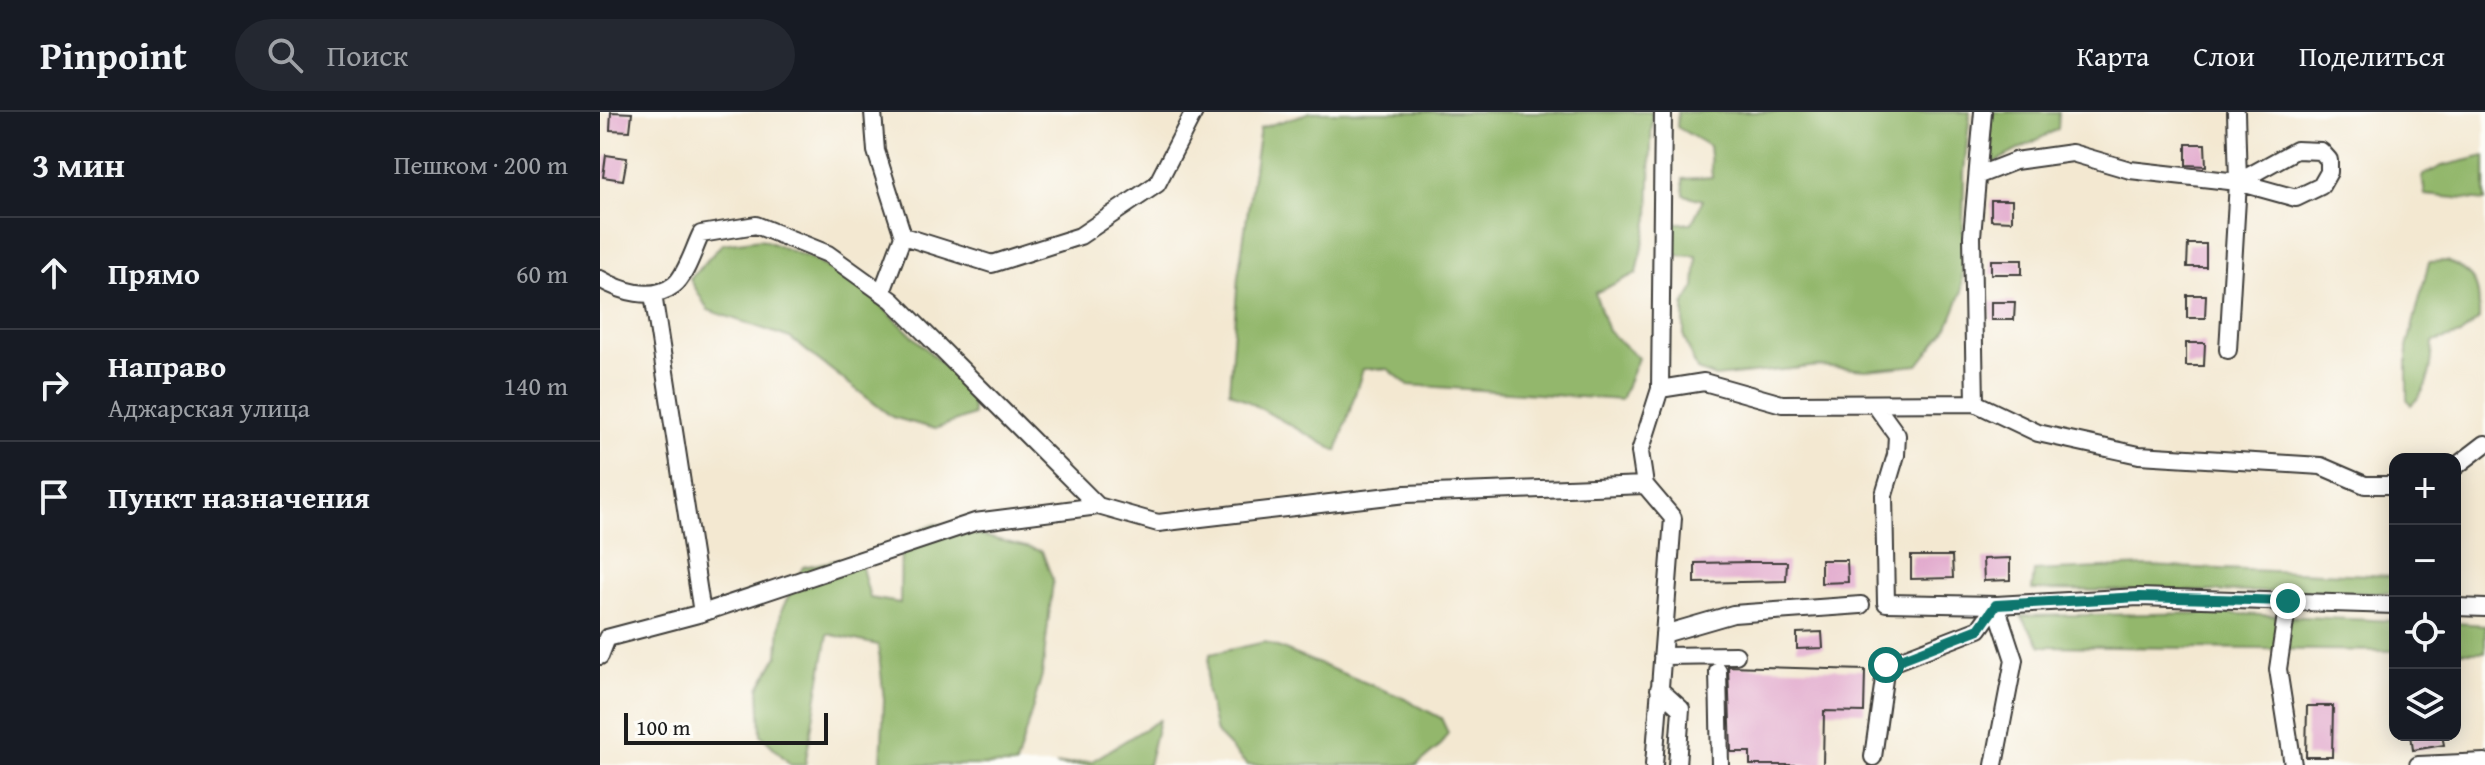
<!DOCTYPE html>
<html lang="ru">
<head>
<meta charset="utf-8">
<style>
	body { margin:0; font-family:"Gentium Book Plus",serif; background:#242831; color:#f1f3f6 }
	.controls { position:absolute; right:24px; bottom:24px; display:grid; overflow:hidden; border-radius:16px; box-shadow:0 4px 20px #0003 }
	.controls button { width:72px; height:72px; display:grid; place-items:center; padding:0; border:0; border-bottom:2px solid #363941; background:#171b24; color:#f1f3f6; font:40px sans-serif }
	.scale { position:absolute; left:24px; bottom:20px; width:204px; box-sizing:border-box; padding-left:8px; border:4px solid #1c1c1c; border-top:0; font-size:22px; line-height:28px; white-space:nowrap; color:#1c1c1c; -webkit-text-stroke:6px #fdfcf7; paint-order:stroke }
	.stop { position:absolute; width:24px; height:24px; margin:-18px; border:6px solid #0f766e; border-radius:50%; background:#fff }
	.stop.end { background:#0f766e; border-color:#fff; box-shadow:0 2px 8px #0008 }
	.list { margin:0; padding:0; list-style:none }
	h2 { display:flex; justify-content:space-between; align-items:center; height:104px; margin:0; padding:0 32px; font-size:34px }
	h2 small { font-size:26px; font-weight:400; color:#9ea1a6 }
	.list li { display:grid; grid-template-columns:52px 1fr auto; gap:24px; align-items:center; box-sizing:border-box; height:112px; padding:0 32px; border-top:2px solid #363941 }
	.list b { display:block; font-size:30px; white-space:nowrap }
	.list p { margin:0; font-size:26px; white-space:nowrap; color:#9ea1a6 }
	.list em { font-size:26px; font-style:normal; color:#9ea1a6 }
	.icon { flex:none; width:44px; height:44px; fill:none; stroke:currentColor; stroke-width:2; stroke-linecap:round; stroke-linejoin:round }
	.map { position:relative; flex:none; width:1885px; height:653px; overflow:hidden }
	header { display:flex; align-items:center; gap:48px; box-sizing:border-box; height:112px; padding:0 40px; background:#171b24; border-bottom:2px solid #363941 }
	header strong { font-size:38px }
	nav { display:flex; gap:44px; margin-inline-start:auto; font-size:28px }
	.search { width:560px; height:72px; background:#242831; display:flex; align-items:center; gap:20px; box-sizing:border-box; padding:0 28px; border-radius:44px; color:#9ea1a6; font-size:30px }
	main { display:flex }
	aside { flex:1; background:#171b24 }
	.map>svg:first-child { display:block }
	.forest { fill:#93b76c; stroke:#586a44; stroke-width:2 }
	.building { fill:#e2aacd }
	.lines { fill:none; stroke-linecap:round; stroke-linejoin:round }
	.minor-casing { stroke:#3c3b37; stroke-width:20 }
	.minor { stroke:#fff; stroke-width:16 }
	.route { stroke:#0f766e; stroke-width:10 }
</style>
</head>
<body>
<header>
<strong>Pinpoint</strong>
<div class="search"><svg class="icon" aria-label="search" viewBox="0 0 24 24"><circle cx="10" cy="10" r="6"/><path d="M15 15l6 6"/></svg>Поиск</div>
<nav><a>Карта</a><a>Слои</a><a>Поделиться</a></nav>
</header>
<main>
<aside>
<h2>3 мин<small>Пешком · 200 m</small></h2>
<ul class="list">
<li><svg class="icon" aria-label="ahead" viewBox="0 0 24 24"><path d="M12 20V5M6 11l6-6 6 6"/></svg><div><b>Прямо</b></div><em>60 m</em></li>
<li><svg class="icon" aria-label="right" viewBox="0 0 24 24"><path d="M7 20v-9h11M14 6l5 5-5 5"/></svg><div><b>Направо</b><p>Аджарская улица</p></div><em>140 m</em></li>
<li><svg class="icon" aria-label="arrive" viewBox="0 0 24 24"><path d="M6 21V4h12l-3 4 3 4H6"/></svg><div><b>Пункт назначения</b></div></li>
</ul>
</aside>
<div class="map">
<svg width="1885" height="653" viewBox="0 0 1885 653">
	<rect width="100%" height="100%" fill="#fdfcf7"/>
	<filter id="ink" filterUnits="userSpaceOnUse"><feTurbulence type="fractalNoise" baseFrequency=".0125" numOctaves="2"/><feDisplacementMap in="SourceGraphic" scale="16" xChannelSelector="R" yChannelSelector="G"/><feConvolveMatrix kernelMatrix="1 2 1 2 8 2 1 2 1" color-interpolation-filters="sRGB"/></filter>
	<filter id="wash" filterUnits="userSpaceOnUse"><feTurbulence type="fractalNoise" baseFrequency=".006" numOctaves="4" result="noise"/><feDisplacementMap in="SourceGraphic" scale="32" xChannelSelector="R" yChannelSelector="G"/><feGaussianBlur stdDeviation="1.8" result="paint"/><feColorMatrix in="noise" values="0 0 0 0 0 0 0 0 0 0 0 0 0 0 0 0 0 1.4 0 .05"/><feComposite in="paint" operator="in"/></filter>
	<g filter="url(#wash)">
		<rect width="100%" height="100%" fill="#f3e8d1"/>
		<path class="forest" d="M 711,0 L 1052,0 L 1049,106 L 1037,161 L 995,181 L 1008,219 L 1038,246 L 1021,288 L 808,273 L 788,257 L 763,257 L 737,339 L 629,279 L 638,165 L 660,16 Z
			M 1078,0 L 1370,0 L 1364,60 L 1362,180 L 1348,215 L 1318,253 L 1266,258 L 1219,254 L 1115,265 L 1097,258 L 1084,225 L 1084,193 L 1095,175 L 1097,144 L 1073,143 L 1075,111 L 1092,111 L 1103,88 L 1084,83 L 1083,67 L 1112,65 L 1109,34 L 1077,15 Z
			M 1385,0 L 1459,0 L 1458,17 L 1393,51 L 1385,42 Z
			M 1885,44 L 1885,89 L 1825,83 L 1822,64 L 1842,54 Z
			M 161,127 L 212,147 L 266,179 L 370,279 L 373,303 L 335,317 L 292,305 L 190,226 L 108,198 L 90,167 L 122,132 Z
			M 1847,149 C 1879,165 1879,173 1879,207 L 1860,223 L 1833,230 C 1832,253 1830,277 1811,293 L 1807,287 L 1807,236 L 1829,150 Z
			M 336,412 L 442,439 L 453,469 L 442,563 L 416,653 L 281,653 L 284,588 L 278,533 L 228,522 L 205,653 L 191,653 L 161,623 L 159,576 L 178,543 L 181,499 L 203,455 L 259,444 L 270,486 L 300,491 L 301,425 Z
			M 1546,454 L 1795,464 L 1795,481 L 1432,478 L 1434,459 Z
			M 1616,501 L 1795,509 L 1795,539 L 1441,534 L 1421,504 Z
			M 1855,511 L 1885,513 L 1885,540 L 1855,540 Z
			M 665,530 L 801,585 L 841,606 L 848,621 L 838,636 L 817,653 L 647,653 L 616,621 L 606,576 L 610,542 Z
			M 559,608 L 548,653 L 456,653 L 492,649 Z"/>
		<g id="blocks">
			<path class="building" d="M 11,0 L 32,1 L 30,19 L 10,18 Z
				M 1586,32 L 1605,32 L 1606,54 L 1586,53 Z
				M 6,43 L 27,46 L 23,68 L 3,65 Z
				M 1391,88 L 1412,88 L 1412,109 L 1391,108 Z
				M 1588,132 L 1606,132 L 1606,155 L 1587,155 Z
				M 1391,148 L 1422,148 L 1422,162 L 1391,162 Z
				M 1587,183 L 1606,183 L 1605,206 L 1587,206 Z
				M 1391,190 L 1415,190 L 1414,208 L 1391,208 Z
				M 1586,231 L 1605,231 L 1604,254 L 1586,254 Z
				M 1311,444 L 1352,444 L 1353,466 L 1311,467 Z
				M 1410,446 L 1410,468 L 1384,469 L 1383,447 Z
				M 1221,448 L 1247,448 L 1248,470 L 1221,471 Z
				M 1151,450 L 1187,450 L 1186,469 L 1095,471 L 1095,451 Z
				M 1222,520 L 1223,536 L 1197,537 L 1197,521 Z
				M 1128,554 L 1265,558 L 1264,600 L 1224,599 L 1223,653 L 1150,653 L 1150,640 L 1131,640 Z
				M 1707,594 L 1733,594 L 1732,645 L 1706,645 Z
				M 1811,623 L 1842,623 L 1844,633 L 1813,638 Z"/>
		</g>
	</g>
	<g filter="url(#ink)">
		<use href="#blocks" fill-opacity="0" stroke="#3c3b37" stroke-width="2"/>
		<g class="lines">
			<g class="minor-casing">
				<path id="minor" d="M 273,0 L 276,39 L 303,124 L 392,152 L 480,124 L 557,72 L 594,0
					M 1379,63 L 1415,49 L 1472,41 L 1530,58 L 1638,70 L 1696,86 L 1721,74 L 1729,60 L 1729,48 L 1721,39 L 1696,38 L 1638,70
					M 0,167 C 21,179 52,190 74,173 C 86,164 94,136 101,122 L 156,113 L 228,142 L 292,188 L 498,394 L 558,411 L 806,382 L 1045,373
					M 282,180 L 303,124
					M 53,182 L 102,501
					M 1628,238 L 1638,70 L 1636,0
					M 1060,277 L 1063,0
					M 1375,291 L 1372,124 L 1383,0
					M 1276,294 L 1297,323 L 1296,343 L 1284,383 L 1286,491 L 1396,493 L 1539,485 L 1795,493
					M 1855,355 L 1885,332
					M 1688,489 L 1678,557 L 1693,653
					M 1855,495 L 1885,496
					M 1064,522 L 1133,502 L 1261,493
					M 0,544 L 7,526 L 102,501 L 375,410 L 498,394
					M 1062,544 L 1136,543
					M 1118,559 L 1120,653
					M 1059,577 L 1081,597 L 1077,653
					M 1273,645 L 1286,553 L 1379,517 L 1396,493 L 1414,548 L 1394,653
					M 1054,653 L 1073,406 L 1045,373 L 1040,340 L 1060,277 L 1104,270 L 1182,292 L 1375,291 L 1438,321 L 1539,343 L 1721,354 L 1765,373 L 1795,373
					M 1818,653 L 1885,650"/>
			</g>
			<use href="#minor" class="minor"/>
		</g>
	</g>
	<g class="lines" filter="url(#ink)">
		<path class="route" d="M 1286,553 L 1379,517 L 1396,493 L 1539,485 L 1688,489"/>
	</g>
</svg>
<div class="controls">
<button>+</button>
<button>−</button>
<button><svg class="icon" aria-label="locate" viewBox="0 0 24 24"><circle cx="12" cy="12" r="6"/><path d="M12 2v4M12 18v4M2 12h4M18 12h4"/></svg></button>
<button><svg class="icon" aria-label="layers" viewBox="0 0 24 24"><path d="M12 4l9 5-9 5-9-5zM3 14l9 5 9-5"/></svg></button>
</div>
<div class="scale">100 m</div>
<div class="stop" style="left:1286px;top:553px"></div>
<div class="stop end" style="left:1688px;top:489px"></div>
</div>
</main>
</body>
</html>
